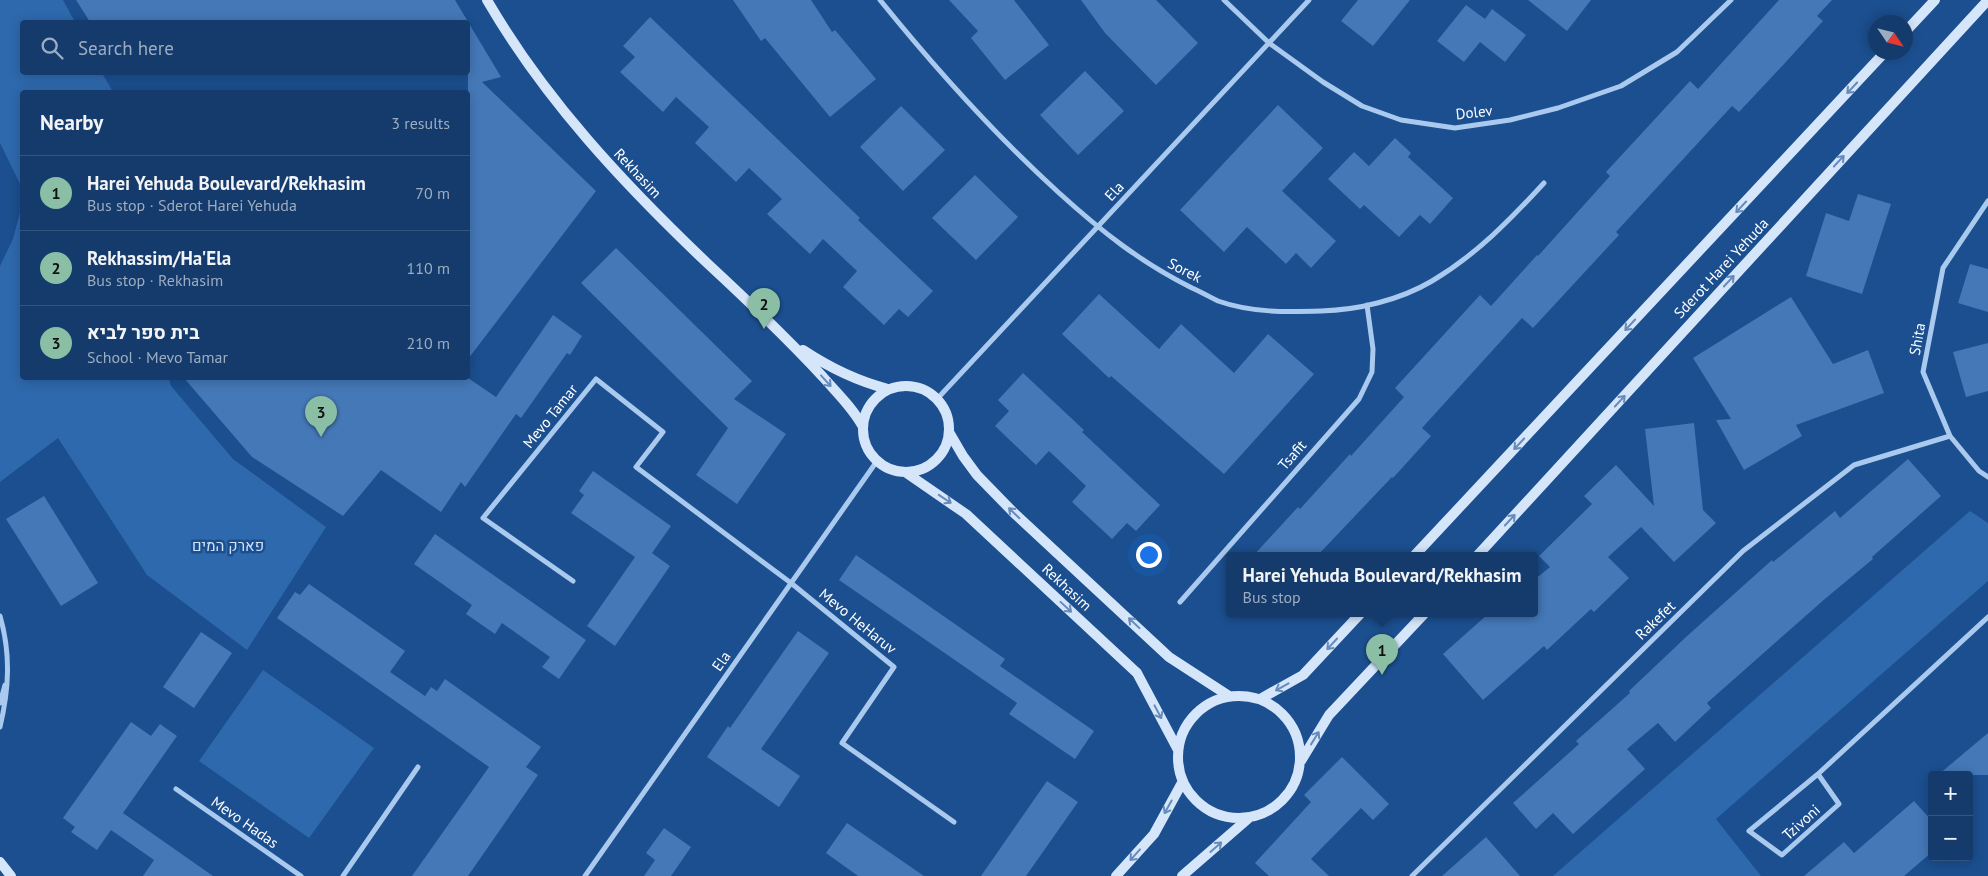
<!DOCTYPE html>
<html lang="en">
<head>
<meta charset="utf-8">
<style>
	body { margin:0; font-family:"PT Sans",Heebo,sans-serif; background:#214673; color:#f1f3f6 }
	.controls { position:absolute; right:15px; bottom:15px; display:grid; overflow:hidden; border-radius:5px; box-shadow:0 2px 12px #0003 }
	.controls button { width:45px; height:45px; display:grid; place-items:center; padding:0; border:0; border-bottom:1px solid #33557e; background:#143b6b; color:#f1f3f6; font:25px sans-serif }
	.compass { position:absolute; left:1868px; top:15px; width:45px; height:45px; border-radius:50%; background:#143b6b; box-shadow:0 2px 12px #0003; rotate:125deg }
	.you { position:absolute; left:1148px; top:554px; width:18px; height:18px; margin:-12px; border:4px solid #fff; border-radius:50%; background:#1a73e8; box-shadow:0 0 0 8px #1a73e833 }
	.badge { display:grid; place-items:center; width:32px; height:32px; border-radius:50%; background:#8abfa5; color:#111; font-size:16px; font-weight:700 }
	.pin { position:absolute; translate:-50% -41px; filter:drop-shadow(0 1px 2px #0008) }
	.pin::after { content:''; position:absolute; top:26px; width:18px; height:15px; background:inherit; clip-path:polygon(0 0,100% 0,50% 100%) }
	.popup { position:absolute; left:1226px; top:552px; width:312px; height:65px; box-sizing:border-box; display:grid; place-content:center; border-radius:5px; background:#143b6b; filter:drop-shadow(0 1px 4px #0005); font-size:16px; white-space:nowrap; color:#9dadc1 }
	.popup b { font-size:19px; color:#f1f3f6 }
	.popup::after { content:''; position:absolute; left:50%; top:100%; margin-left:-10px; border:10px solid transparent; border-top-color:#143b6b }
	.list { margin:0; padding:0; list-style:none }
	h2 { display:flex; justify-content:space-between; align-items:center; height:65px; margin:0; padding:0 20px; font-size:21px }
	h2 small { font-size:16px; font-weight:400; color:#9dadc1 }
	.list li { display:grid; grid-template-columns:32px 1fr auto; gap:15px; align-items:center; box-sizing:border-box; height:75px; padding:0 20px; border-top:1px solid #33557e }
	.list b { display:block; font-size:19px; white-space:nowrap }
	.list p { margin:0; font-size:16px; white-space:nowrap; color:#9dadc1 }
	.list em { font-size:16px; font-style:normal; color:#9dadc1 }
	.icon { flex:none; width:28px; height:28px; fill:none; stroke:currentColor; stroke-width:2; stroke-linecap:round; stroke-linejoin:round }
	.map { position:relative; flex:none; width:1988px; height:876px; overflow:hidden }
	.search { position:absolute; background:#143b6b; box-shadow:0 2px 12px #0003; left:20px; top:20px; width:450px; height:55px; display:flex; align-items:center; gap:12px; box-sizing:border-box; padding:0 18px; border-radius:5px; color:#9dadc1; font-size:19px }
	.panel { position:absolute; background:#143b6b; box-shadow:0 2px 12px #0003; left:20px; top:90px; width:450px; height:290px; border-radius:5px }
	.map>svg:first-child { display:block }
	.green { fill:#2e69ad }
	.building { fill:#4478b7 }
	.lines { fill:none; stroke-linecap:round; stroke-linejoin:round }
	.street { stroke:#a9c9ee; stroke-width:5 }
	.secondary { stroke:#d6e6fa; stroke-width:10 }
	.oneway { stroke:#668bba }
	.labels { text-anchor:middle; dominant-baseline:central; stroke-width:5; stroke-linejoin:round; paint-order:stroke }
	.street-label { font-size:15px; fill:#fff; stroke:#1b4f8f }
	.park-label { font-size:15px; fill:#cfe3fa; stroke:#1b4f8f }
</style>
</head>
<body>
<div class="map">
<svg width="1988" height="876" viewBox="0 0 1988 876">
	<rect width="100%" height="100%" fill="#1b4f8f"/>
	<path class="green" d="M 0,0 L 63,0 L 75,22 L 22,22 L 22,72 L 102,73 L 113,92 L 22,92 L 22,188 L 0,143 Z
		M 22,205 L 22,378 L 169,378 L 171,386 L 233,459 L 326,527 L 247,650 L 147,575 L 58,438 L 0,482 L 0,266 L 13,239 Z
		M 1970,511 L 1988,523 L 1988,581 L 1716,819 L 1761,876 L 1553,876 Z
		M 263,670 L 374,748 L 309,838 L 199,761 Z"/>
	<path class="building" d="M 76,0 L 455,0 L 501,77 L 482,82 L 596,191 L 468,359 L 468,22 L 90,22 Z
		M 733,0 L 811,0 L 832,32 L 835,30 L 876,79 L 830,117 L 765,38 L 761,41 Z
		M 949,0 L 1014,0 L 1049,45 L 1005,80 L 971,38 L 978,31 Z
		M 1081,0 L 1156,0 L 1198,43 L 1156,85 L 1105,33 Z
		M 1358,0 L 1410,0 L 1373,46 L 1341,21 Z
		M 1528,0 L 1591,0 L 1567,31 Z
		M 1779,0 L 1832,0 L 1817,16 L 1823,21 L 1785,63 L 1739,112 L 1732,106 L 1616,232 L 1619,235 L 1533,328 L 1522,318 L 1422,428 L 1431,436 L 1393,478 L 1392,477 L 1317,556 L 1253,556 L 1298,507 L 1300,509 L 1350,454 L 1351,456 L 1404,397 L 1395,388 L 1480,295 L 1491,306 L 1537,255 L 1538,256 L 1610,176 L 1606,172 L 1690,81 L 1698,89 Z
		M 1466,5 L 1485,19 L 1492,9 L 1526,35 L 1505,62 L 1480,42 L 1464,62 L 1437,41 Z
		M 650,17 L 860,218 L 858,220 L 933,291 L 908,317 L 899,309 L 884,325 L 843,287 L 857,271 L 823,239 L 810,254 L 767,214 L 782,199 L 749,168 L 736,182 L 695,143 L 709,127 L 676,97 L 663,112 L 620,72 L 635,57 L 623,46 Z
		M 1085,71 L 1124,111 L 1078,155 L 1040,115 Z
		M 1278,105 L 1323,148 L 1282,191 L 1336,241 L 1311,268 L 1296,253 L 1286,264 L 1247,227 L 1224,252 L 1180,210 Z
		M 901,106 L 945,150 L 903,191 L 860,147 Z
		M 1395,138 L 1411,153 L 1408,157 L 1453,198 L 1430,224 L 1420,215 L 1399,237 L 1364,205 L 1360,209 L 1328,179 L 1354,152 L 1369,166 Z
		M 975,175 L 1018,217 L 976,260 L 932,218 Z
		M 1858,194 L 1891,204 L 1862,294 L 1806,276 L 1826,213 L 1849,221 Z
		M 616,248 L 752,381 L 734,399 L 786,434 L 737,504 L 696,475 L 728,428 L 581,283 Z
		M 1970,264 L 1988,269 L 1988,312 L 1958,303 Z
		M 1099,294 L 1159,349 L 1181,324 L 1234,373 L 1268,334 L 1314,374 L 1224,474 L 1111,376 L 1109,378 L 1062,334 Z
		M 1791,297 L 1833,364 L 1868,350 L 1884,393 L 1796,425 L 1802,436 L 1744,470 L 1716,420 L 1731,419 L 1693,358 Z
		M 553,315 L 582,336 L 570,355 L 567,353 L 521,418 L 516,414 L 465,487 L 461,482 L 441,512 L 381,470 L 343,516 L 252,457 L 184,378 L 468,378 L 496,397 Z
		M 1988,343 L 1988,391 L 1966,397 L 1953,352 Z
		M 1023,373 L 1084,430 L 1082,432 L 1160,505 L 1136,531 L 1127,523 L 1112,539 L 1072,502 L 1086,486 L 1049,451 L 1036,465 L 995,426 L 1009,411 L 998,400 Z
		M 1694,423 L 1703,510 L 1716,523 L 1674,562 L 1641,527 L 1608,557 L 1629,578 L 1594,612 L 1591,609 L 1547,650 L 1544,646 L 1483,700 L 1443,654 L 1488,614 L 1534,614 L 1534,580 L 1550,567 L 1539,556 L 1592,504 L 1584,496 L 1616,465 L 1654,506 L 1645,429 Z
		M 1908,459 L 1941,496 L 1872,557 L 1873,559 L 1826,598 L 1707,703 L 1711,708 L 1675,742 L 1658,723 L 1627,749 L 1645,769 L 1573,834 L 1553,813 L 1536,829 L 1513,803 L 1579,744 L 1576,741 L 1630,693 L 1629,691 L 1686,637 L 1772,560 L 1773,562 L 1835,511 L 1840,518 Z
		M 593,471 L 671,526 L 652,553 L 670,566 L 615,646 L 587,626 L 635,557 L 571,513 L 584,495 L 579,491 Z
		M 44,496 L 98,583 L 61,606 L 6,519 Z
		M 435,534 L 586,640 L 559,679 L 542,667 L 550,657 L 502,623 L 495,634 L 466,614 L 472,605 L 414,564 Z
		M 856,555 L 1005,659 L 1000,666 L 1094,731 L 1075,759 L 1009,714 L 1017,703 L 839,580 Z
		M 309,584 L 405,651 L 390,672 L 425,696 L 431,687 L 437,691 L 445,679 L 541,747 L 526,767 L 538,775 L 468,876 L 412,876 L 489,767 L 277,618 L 295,592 L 300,595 Z
		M 798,631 L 829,653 L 761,749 L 800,776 L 779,807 L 707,757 L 728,726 L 730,728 Z
		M 201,632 L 232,653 L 194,708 L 163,687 Z
		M 131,722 L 151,736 L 160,724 L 177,736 L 123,813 L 213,876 L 143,876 L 154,860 L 111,830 L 97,850 L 71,832 L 75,827 L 63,818 Z
		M 1988,733 L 1988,775 L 1938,775 Z
		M 1342,757 L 1389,804 L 1373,820 L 1361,808 L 1311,859 L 1329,876 L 1269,876 L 1255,863 L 1311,802 L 1304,795 Z
		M 1047,781 L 1078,802 L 1026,876 L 981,876 Z
		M 1914,801 L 1932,821 L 1932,852 L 1904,876 L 1804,876 L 1844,842 L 1854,853 Z
		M 847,823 L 924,876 L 858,876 L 826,853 Z
		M 664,828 L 691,847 L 671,876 L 644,876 L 655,860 L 646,853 Z
		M 1486,837 L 1520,876 L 1442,876 Z"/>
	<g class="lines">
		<path class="street" d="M 880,0 C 935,68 993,133 1058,192 C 1101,231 1140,262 1192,288 C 1201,292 1210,297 1218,301 C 1252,313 1287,312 1321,311 C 1358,310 1400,300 1432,281 C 1476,255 1510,220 1544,183
			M 1224,0 L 1269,43 L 1323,82 L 1362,106 L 1401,120 L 1455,128 L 1510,120 L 1558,108 L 1621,86 L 1677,52 L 1731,0
			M 1988,201 L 1943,268 L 1923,372 L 1950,436 L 1979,471 L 1988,477
			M 937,399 L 1309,0
			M 573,581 L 483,518 L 596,379 L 663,432 L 636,467 L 791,583 L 894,667 L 842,743 L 954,822
			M 1180,602 L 1359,399 L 1372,372 L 1373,349 L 1367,305
			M 0,616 C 11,654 9,689 0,727
			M 0,703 L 5,685
			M 1818,774 L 1839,804 L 1782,855 L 1749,831 L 1818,774 L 1988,617
			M 176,789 L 301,876
			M 343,876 L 418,767
			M 585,876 L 877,461
			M 1412,876 L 1743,551 L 1854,465 L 1950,436"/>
		<path class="secondary" d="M 487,0 C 545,100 623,183 707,263 C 747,300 786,337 823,377 C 837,393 853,408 863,427
			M 1906,31 L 1935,0
			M 803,350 C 830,368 857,381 888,389
			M863 429a43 43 0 1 1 86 0a43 43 0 1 1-86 0Z
			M 949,432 L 963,456 L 977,475 L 1014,513 L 1169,657 L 1229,696
			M 905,472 L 966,514 L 1137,673 L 1178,750
			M 1414,556 L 1885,52
			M 1477,556 L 1988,0
			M1178 757a61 61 0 1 1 122 0a61 61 0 1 1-122 0Z
			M 1260,699 L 1303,675 L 1360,614
			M 1301,761 L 1329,715 L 1424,614
			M 0,862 L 11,876
			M 1116,876 L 1154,834 L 1183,781
			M 1182,876 L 1250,817"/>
	</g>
	<defs><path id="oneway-shaft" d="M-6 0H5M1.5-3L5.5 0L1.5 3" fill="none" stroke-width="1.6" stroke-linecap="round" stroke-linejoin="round" transform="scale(1.25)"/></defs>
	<g class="oneway">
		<use href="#oneway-shaft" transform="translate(1852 88) rotate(133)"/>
		<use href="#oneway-shaft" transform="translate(1839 161) rotate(-47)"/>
		<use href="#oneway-shaft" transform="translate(1741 207) rotate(133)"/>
		<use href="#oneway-shaft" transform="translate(1729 281) rotate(-47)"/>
		<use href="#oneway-shaft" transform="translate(1630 325) rotate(133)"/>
		<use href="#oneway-shaft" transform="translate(826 381) rotate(48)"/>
		<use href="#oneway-shaft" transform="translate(1620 401) rotate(-47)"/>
		<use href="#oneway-shaft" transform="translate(1519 444) rotate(133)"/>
		<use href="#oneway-shaft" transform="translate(945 499) rotate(34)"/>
		<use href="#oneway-shaft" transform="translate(1014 513) rotate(-136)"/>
		<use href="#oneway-shaft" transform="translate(1510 520) rotate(-47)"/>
		<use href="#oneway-shaft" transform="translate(1066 607) rotate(43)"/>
		<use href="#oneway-shaft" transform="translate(1134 623) rotate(-137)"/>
		<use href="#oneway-shaft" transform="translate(1332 644) rotate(133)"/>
		<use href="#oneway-shaft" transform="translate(1282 687) rotate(151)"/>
		<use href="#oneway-shaft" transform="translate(1158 712) rotate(62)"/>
		<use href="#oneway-shaft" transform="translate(1315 738) rotate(-58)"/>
		<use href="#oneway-shaft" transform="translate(1168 807) rotate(119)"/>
		<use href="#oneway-shaft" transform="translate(1216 847) rotate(-41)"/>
		<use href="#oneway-shaft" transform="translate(1135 855) rotate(132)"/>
	</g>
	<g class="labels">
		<g class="street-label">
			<text transform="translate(1474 112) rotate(-6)">Dolev</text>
			<text transform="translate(638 173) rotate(47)">Rekhasim</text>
			<text transform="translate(1114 191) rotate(-47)">Ela</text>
			<text transform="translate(1721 268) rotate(-47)">Sderot Harei Yehuda</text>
			<text transform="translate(1185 270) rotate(27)">Sorek</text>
			<text transform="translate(1917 339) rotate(-80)">Shita</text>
			<text transform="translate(550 416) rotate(-51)">Mevo Tamar</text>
			<text transform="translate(1292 455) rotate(-49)">Tsafit</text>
			<text transform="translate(1067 587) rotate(43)">Rekhasim</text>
			<text transform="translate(1655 620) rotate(-44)">Rakefet</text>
			<text transform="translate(858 621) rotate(39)">Mevo HeHaruv</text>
			<text transform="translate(721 661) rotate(-55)">Ela</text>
			<text transform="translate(245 822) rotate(35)">Mevo Hadas</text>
			<text transform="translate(1801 822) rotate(-42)">Tzivoni</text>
		</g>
		<g class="park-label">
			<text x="228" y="545">פארק המים</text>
		</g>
	</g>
</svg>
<div class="controls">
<button>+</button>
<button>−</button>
</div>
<svg class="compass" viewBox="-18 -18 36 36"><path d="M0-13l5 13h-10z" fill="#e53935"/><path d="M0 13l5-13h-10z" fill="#9dadc1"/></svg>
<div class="you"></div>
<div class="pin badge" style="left:1382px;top:675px">1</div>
<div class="popup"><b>Harei Yehuda Boulevard/Rekhasim</b>Bus stop</div>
<div class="pin badge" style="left:764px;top:329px">2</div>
<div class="pin badge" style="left:321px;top:437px">3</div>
<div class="search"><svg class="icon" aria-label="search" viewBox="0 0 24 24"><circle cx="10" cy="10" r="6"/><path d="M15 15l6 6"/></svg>Search here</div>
<section class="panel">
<h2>Nearby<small>3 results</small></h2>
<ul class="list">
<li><span class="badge">1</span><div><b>Harei Yehuda Boulevard/Rekhasim</b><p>Bus stop · Sderot Harei Yehuda</p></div><em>70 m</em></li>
<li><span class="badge">2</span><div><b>Rekhassim/Ha'Ela</b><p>Bus stop · Rekhasim</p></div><em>110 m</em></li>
<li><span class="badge">3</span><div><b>בית ספר לביא</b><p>School · Mevo Tamar</p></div><em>210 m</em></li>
</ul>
</section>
</div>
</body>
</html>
